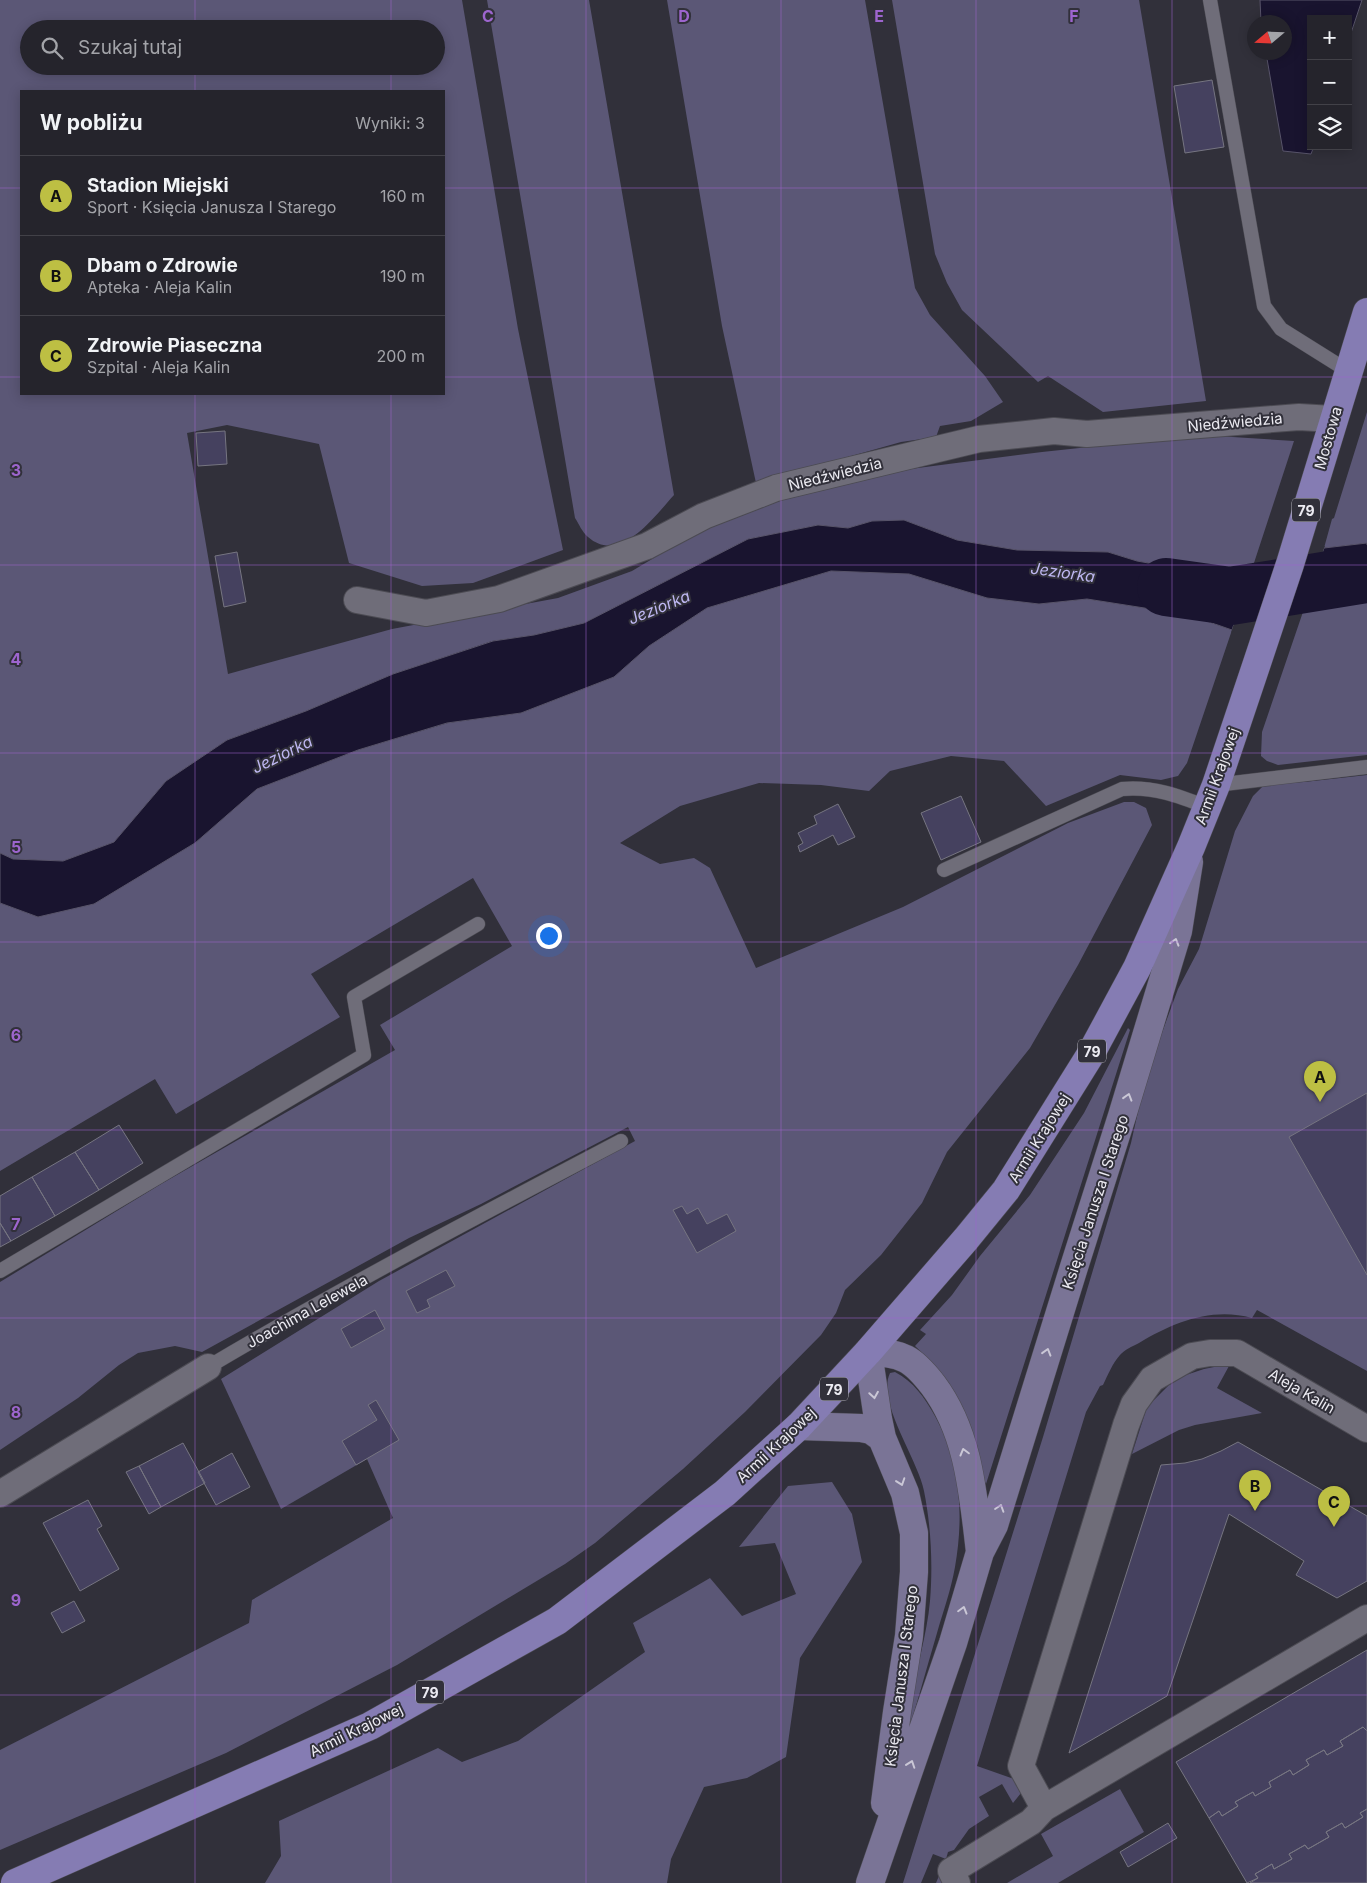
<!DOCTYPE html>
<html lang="pl">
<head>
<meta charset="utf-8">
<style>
	body { margin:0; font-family:Inter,sans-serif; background:#2d2c34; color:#f1f3f6 }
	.controls { position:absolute; right:15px; top:15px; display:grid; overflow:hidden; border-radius:0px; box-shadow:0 2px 12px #0003 }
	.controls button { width:45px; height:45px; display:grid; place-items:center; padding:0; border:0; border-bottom:1px solid #424148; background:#25242c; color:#f1f3f6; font:25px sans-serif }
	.compass { position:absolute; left:1247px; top:15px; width:45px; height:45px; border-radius:50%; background:#25242c; box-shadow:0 2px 12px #0003; rotate:251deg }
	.you { position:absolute; left:548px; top:935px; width:18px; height:18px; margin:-12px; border:4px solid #fff; border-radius:50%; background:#1a73e8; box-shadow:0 0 0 8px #1a73e833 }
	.badge { display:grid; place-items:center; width:32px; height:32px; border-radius:50%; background:#bdbf43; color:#111; font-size:16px; font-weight:700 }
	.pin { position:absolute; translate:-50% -41px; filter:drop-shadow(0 1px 2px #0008) }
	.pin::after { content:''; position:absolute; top:26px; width:18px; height:15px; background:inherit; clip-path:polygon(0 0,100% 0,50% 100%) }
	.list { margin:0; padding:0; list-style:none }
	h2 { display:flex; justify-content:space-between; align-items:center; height:65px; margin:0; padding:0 20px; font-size:21px }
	h2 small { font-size:16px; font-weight:400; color:#a3a4a9 }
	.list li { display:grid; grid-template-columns:32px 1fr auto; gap:15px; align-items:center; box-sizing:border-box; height:80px; padding:0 20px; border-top:1px solid #424148 }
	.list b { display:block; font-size:19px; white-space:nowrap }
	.list p { margin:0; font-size:16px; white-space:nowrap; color:#a3a4a9 }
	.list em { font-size:16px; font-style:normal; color:#a3a4a9 }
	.icon { flex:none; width:28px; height:28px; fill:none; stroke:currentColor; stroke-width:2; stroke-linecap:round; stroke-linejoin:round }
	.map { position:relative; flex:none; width:1367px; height:1883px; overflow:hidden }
	.search { position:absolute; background:#25242c; box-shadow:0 2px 12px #0003; left:20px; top:20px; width:425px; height:55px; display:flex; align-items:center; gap:12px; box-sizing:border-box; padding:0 18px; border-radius:28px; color:#a3a4a9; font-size:19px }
	.panel { position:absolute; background:#25242c; box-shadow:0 2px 12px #0003; left:20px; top:90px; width:425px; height:305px; border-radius:0px }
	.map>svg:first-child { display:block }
	.green { fill:#5b5776; fill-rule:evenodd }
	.water { fill:#19142f; stroke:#58546a }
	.pier { fill:#31303a }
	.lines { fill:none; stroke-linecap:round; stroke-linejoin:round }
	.river { stroke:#19142f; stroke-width:58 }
	.building { fill:#45415f; stroke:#767581 }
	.lane-casing { stroke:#4c4b53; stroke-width:15 }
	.street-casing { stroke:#4c4b53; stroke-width:28 }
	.secondary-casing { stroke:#4c4b53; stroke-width:29 }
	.primary-casing { stroke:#4c4b53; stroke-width:29 }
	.lane { stroke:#6f6d79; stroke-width:14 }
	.street { stroke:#6f6d79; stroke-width:26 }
	.secondary { stroke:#7a7496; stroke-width:28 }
	.primary { stroke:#857cb3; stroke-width:28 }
	.oneway { stroke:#cac7d6 }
	.grid { fill:none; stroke:#9d65ce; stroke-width:1; stroke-opacity:0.55 }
	.labels { text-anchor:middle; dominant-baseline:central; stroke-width:4; stroke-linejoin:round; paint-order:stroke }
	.shield { fill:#31303a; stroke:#b4b3bb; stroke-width:1 }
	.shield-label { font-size:14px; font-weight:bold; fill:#ecebf2 }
	.street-label { font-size:15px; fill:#ecebf2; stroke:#31303a }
	.water-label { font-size:16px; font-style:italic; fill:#beb7f1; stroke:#31303a }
	.grid-label { font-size:16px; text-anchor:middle; font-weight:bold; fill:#9d65ce; stroke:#31303a; stroke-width:4; stroke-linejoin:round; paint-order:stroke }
</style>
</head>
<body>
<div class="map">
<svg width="1367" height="1883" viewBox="0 0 1367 1883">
	<rect width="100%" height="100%" fill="#31303a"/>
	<path class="green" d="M 0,0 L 462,0 L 518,329 L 563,550 L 473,583 L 422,586 L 349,563 L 319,444 L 227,425 L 187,433 L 228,674 L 392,629 L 558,598 L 632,571 L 694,534 L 782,500 L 910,469 L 1042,452 L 1201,435 L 1294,441 L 1252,569 L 1194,571 L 1137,561 L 1108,552 L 1017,550 L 957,540 L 904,520 L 872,521 L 848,528 L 818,525 L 748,539 L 584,623 L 534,635 L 492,641 L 393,674 L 306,711 L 227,740 L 166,781 L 114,842 L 63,861 L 13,859 L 0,853 ZM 29,29 L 436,29 L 436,66 L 29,66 ZM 21,91 L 444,91 L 444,394 L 21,394 Z
		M 487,0 L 589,0 L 674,495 C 654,517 620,565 588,537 C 582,532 579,524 575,518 Z
		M 667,0 L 865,0 L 915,288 L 930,315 L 985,376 L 1003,402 L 971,421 L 940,426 L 936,437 L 901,442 L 756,483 L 722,326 Z
		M 892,0 L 1139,0 L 1206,401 L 1103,412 L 1048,376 L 1038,382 L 962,310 L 947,283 L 935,254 Z
		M 1367,412 L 1367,543 L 1324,548 L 1332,519 L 1334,518 Z
		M 831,571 L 909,574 L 987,598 L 1039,604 L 1087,599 L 1189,615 L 1232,630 L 1187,763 L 1178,776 L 1161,780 L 1120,775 L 1046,806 L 1004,761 L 951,756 L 890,771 L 869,791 L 821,785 L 759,783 L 680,806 L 620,843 L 660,864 L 694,858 L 710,868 L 756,968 L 903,907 L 1068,823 L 1124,802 L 1134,802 L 1146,808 L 1152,825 L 1078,965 L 1030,1048 L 947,1152 L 922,1203 L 881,1255 L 845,1290 L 836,1313 L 821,1335 L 745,1412 L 683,1469 L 595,1543 L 565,1564 L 397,1665 L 226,1753 L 0,1850 L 0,1750 L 249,1623 L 252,1600 L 393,1518 L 367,1459 L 281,1509 L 221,1379 L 379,1281 L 635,1141 L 628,1127 L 481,1204 L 409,1238 L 202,1352 L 175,1346 L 138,1353 L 119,1365 L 78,1398 L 0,1450 L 0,1282 L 161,1184 L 395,1050 L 380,1025 L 512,946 L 473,878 L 311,974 L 340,1017 L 176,1114 L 155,1079 L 0,1171 L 0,903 L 38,917 L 150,870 L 195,843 L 257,789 L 358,750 L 448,723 L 521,713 L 614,677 L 649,646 L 707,608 Z
		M 1367,595 L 1367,755 L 1278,765 L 1267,761 L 1261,756 L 1262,732 L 1305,606 Z
		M 1367,775 L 1367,1371 L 1257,1310 L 1252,1318 C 1212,1307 1174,1322 1139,1343 C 1133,1346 1124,1350 1120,1355 C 1112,1364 1108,1375 1103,1385 L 1100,1386 L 1086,1412 L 977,1766 L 1014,1779 L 1021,1793 L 1013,1803 L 1002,1784 L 979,1797 L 989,1816 L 969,1829 L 954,1850 L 948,1852 L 946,1859 L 946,1883 L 936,1883 L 946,1859 L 933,1854 L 921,1883 L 903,1883 L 1043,1437 L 1131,1143 L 1146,1076 L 1178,989 L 1199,949 L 1235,831 L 1253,796 L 1263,786 L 1282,783 L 1304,782 Z
		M 1128,1028 L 1130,1030 L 986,1484 C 980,1474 980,1459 977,1447 C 963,1403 949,1378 915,1346 L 926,1334 L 920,1330 L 952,1295 L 980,1256 L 1030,1195 L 1084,1113 Z
		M 1219,1366 L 1229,1366 L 1217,1388 L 1262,1413 L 1195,1425 L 1179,1430 L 1132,1454 L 1147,1407 L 1169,1385 L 1186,1375 L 1204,1369 Z
		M 895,1372 C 914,1382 924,1397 935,1416 C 961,1462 964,1516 955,1567 C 951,1590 943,1612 937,1633 C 926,1670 916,1707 905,1743 C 907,1730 908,1716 911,1702 C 916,1668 927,1635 930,1601 C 933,1565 931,1526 924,1491 C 918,1459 876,1402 890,1373 Z
		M 832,1482 L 852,1514 L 862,1562 L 800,1658 L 786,1757 L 747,1778 L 704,1787 L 671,1859 L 667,1883 L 265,1883 L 281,1856 L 279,1821 L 438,1748 L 462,1762 L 518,1741 L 645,1652 L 633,1623 L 710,1578 L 742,1616 L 796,1594 L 775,1543 L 739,1547 L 788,1486 Z
		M 1120,1789 L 1144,1832 L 1058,1883 L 1007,1883 L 1053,1856 L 1041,1834 Z"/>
	<path class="water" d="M 1260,0 L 1362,0 L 1348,42 L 1348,19 L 1311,19 L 1311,146 L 1314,146 L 1311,154 L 1283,151 L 1266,53 L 1284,52 L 1284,22 L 1261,22 Z
		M 904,520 L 957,540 L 1017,550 L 1108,552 L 1137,561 L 1194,571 L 1252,569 L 1232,630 L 1189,615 L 1087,599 L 1039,604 L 987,598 L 909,574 L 831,571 L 707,608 L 649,646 L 614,677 L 521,713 L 447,723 L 358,750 L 257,789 L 195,843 L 94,904 L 38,917 L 0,903 L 0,853 L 13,859 L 63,861 L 114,842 L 166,781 L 227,740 L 306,711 L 393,674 L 493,641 L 534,635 L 584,623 L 748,539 L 818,525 L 848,528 L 872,521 Z
		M 1367,543 L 1367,595 L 1305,606 L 1324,548 Z"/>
	<path class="pier" d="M 1325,546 L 1324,548 L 1304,608 L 1302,605 L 1321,547 Z
		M 1252,567 L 1254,570 L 1234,631 L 1231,633 Z"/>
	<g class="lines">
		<path class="river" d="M 1166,587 L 1230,596 L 1367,574"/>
	</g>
	<path class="building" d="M 1212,80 L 1224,147 L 1185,153 L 1174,86 Z
		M 225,431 L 227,464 L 198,466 L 196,433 Z
		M 237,552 L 246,602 L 224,607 L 215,556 Z
		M 961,796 L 981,842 L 941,860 L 921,813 Z
		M 838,804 L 855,837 L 838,845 L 833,835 L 800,852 L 798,846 L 803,843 L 798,833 L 817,824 L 814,816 Z
		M 1367,1093 L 1367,1275 L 1289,1137 Z
		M 119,1125 L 143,1163 L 99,1190 L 75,1152 Z
		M 75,1152 L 99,1190 L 55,1216 L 32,1177 Z
		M 32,1177 L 55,1216 L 11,1241 L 0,1223 L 0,1196 Z
		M 682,1206 L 687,1214 L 698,1208 L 707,1224 L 727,1214 L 736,1231 L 697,1253 L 673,1210 Z
		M 0,1223 L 11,1241 L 0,1247 Z
		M 446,1270 L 455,1286 L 427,1300 L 430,1307 L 417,1313 L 406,1291 Z
		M 375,1310 L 385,1329 L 351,1348 L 341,1329 Z
		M 376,1400 L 399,1440 L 356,1465 L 342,1441 L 377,1420 L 368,1405 Z
		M 1238,1442 L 1367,1516 L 1367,1581 L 1337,1598 L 1296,1575 L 1304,1561 L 1229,1514 L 1167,1696 L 1069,1753 L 1161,1465 L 1185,1463 L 1202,1459 L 1221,1451 Z
		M 183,1443 L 205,1483 L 161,1507 L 139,1466 Z
		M 232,1453 L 250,1487 L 216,1505 L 198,1472 Z
		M 139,1466 L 161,1507 L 149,1514 L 126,1472 Z
		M 88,1500 L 102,1526 L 97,1529 L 119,1569 L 80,1591 L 43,1523 Z
		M 74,1601 L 85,1621 L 62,1633 L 51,1613 Z
		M 1367,1650 L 1367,1731 L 1363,1727 L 1340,1741 L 1343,1746 L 1327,1755 L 1324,1750 L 1306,1760 L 1309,1765 L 1293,1775 L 1290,1770 L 1269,1782 L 1271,1787 L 1255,1796 L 1253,1792 L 1235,1802 L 1238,1806 L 1222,1816 L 1219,1811 L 1209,1818 L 1176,1762 Z
		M 1363,1727 L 1367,1731 L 1367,1809 L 1360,1813 L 1363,1817 L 1345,1828 L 1342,1823 L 1326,1832 L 1329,1837 L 1308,1849 L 1305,1845 L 1289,1854 L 1292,1859 L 1274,1869 L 1272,1864 L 1255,1874 L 1258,1878 L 1247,1883 L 1209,1818 L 1219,1811 L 1222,1816 L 1238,1806 L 1235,1802 L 1253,1792 L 1255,1796 L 1271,1787 L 1269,1782 L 1290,1770 L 1293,1775 L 1309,1765 L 1306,1760 L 1324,1750 L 1327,1755 L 1343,1746 L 1340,1741 Z
		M 1367,1809 L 1367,1883 L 1250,1883 L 1258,1878 L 1255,1874 L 1272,1864 L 1274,1869 L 1292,1859 L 1289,1854 L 1305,1845 L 1308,1849 L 1329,1837 L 1326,1832 L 1342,1823 L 1345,1828 L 1363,1817 L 1360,1813 Z
		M 1168,1823 L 1177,1838 L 1128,1867 L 1120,1852 Z"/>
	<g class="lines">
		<g class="lane-casing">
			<path id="lane" d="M 1210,0 L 1264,306 L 1281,329 L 1348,371
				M 1216,785 L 1367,767
				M 944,870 L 1122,789 C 1153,786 1179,796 1207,807
				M 0,1271 L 364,1055 L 354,997 L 478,924
				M 208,1367 C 343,1287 482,1214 621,1141"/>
		</g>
		<g class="street-casing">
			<path id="street" d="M 357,600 L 426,613 L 499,599 L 647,546 L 704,516 L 776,488 L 979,439 L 1054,431 L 1087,434 L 1299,417 L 1333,419
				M 0,1494 L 208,1367
				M 1044,1808 L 1021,1766 L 1126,1425 L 1134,1404 L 1152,1379 L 1192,1356 L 1210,1353 L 1237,1353 L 1367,1429
				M 957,1883 L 951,1871 L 1031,1822 L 1044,1808 L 1367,1618"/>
		</g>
		<g class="secondary-casing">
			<path id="secondary" d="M 799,1426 L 861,1428 L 871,1430 L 882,1438
				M 885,1803 L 897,1712 L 909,1636 L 914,1572 L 914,1533 L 905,1493 L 882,1438 L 878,1419 L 868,1352 C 881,1352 894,1353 906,1359 C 916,1364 926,1376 933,1385 C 969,1433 973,1494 980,1552
				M 870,1883 L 953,1643 L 980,1552 L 994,1525 L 1074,1267 L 1122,1116 L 1178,931 L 1189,862"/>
		</g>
		<g class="primary-casing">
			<path id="primary" d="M 15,1883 L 370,1726 L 557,1621 L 725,1493 L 799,1426 L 868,1352 L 966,1239 L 1006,1190 L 1089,1057 L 1137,968 L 1191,847 L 1216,785 L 1257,663 L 1290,564 L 1367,312"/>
		</g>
		<use href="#lane" class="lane"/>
		<use href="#street" class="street"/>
		<use href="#secondary" class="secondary"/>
		<use href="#primary" class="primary"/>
	</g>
	<defs><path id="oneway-chevron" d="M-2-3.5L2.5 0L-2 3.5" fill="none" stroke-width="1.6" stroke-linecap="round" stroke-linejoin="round" transform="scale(1.25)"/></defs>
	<g class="oneway">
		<use href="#oneway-chevron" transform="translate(1175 942) rotate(-73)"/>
		<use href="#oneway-chevron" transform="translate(1128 1097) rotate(-73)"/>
		<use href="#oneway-chevron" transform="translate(1047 1352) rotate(-73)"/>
		<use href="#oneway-chevron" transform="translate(874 1395) rotate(81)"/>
		<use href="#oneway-chevron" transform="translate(964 1452) rotate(-105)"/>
		<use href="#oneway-chevron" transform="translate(901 1482) rotate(71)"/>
		<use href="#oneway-chevron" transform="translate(1000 1508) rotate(-72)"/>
		<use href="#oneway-chevron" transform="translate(963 1610) rotate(-74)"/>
		<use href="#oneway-chevron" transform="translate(911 1764) rotate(-71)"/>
	</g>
	<path class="grid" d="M 195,0 L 195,29M 391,0 L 391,29M 586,0 L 586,1883M 781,0 L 781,1883M 976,0 L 976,1883M 1172,0 L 1172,1883M 195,66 L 195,91M 391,66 L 391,91M 0,188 L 21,188M 444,188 L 1367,188M 0,377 L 21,377M 444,377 L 1367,377M 195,394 L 195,1883M 391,394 L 391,1883M 0,565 L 1367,565M 0,753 L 1367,753M 0,942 L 1367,942M 0,1130 L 1367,1130M 0,1318 L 1367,1318M 0,1506 L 1367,1506M 0,1695 L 1367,1695"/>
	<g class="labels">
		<g class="shield">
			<rect x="1292" y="498.5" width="28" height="23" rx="4"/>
			<rect x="1078" y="1039.5" width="28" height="23" rx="4"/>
			<rect x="820" y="1377.5" width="28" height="23" rx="4"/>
			<rect x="416" y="1680.5" width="28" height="23" rx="4"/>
		</g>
		<g class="shield-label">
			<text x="1306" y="510">79</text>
			<text x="1092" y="1051">79</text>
			<text x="834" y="1389">79</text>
			<text x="430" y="1692">79</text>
		</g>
		<g class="street-label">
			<text transform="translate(1235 422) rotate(-5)">Niedźwiedzia</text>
			<text transform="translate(1328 438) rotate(-74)">Mostowa</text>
			<text transform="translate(835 474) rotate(-14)">Niedźwiedzia</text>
			<text transform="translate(1217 776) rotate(-70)">Armii Krajowej</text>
			<text transform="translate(1039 1138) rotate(-58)">Armii Krajowej</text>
			<text transform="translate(1095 1202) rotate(-72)">Księcia Janusza I Starego</text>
			<text transform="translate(307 1311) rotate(-29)">Joachima Lelewela</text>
			<text transform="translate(1302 1391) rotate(30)">Aleja Kalin</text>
			<text transform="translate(776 1445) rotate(-43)">Armii Krajowej</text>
			<text transform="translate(901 1676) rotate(-83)">Księcia Janusza I Starego</text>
			<text transform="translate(356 1730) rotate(-26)">Armii Krajowej</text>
		</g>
		<g class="water-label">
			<text transform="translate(1063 572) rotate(8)">Jeziorka</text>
			<text transform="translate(659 607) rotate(-22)">Jeziorka</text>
			<text transform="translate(282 754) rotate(-26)">Jeziorka</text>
		</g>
	</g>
	<g class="grid-label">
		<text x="488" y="22">C</text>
		<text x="684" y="22">D</text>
		<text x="879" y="22">E</text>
		<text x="1074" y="22">F</text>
		<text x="16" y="476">3</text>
		<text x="16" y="665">4</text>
		<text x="16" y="853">5</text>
		<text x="16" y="1041">6</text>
		<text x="16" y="1230">7</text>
		<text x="16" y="1418">8</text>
		<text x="16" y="1606">9</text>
	</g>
</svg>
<div class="controls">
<button>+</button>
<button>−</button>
<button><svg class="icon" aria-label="layers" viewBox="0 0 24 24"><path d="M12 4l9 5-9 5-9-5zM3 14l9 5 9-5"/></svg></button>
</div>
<svg class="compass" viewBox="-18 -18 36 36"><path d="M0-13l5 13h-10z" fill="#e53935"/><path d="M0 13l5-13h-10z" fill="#a3a4a9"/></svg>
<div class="you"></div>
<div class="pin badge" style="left:1320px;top:1102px">A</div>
<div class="pin badge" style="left:1255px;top:1511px">B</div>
<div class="pin badge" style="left:1334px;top:1527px">C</div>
<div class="search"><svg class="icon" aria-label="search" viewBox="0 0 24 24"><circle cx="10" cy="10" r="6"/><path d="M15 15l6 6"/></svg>Szukaj tutaj</div>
<section class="panel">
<h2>W pobliżu<small>Wyniki: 3</small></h2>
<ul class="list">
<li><span class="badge">A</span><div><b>Stadion Miejski</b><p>Sport · Księcia Janusza I Starego</p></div><em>160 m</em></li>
<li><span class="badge">B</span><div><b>Dbam o Zdrowie</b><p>Apteka · Aleja Kalin</p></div><em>190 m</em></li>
<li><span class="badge">C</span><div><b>Zdrowie Piaseczna</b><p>Szpital · Aleja Kalin</p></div><em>200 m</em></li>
</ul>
</section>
</div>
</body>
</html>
